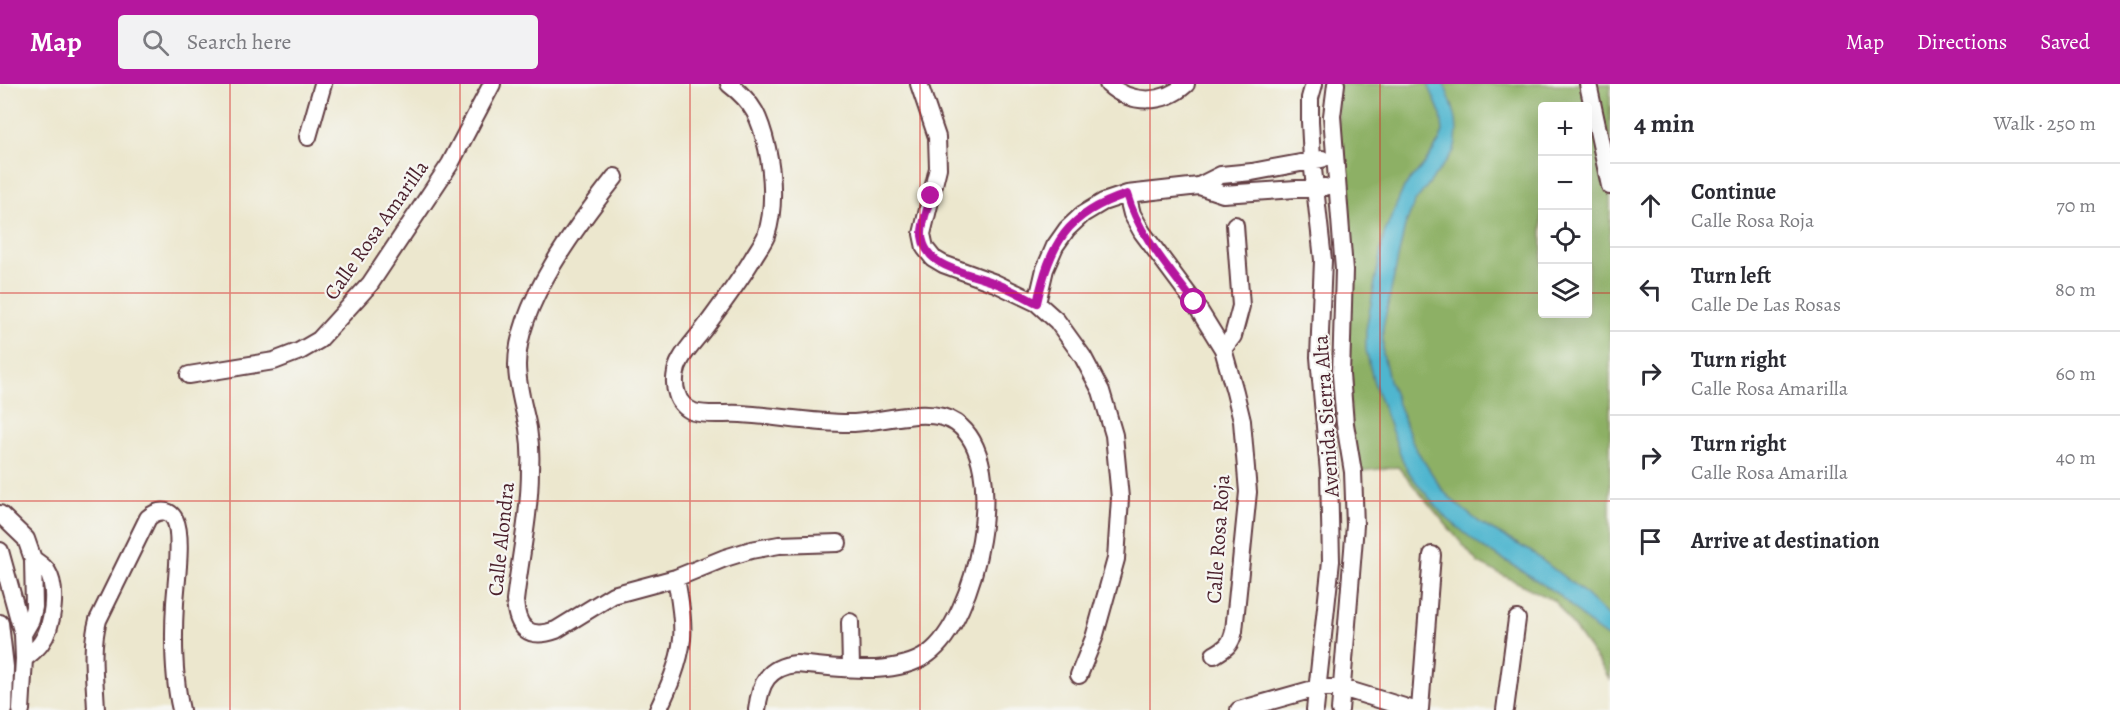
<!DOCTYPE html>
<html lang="en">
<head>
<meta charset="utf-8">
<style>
	body { margin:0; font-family:Alegreya,serif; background:#f2f2f3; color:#2b2b33 }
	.controls { position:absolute; right:18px; top:18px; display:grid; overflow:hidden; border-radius:6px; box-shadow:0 6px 24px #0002 }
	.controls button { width:54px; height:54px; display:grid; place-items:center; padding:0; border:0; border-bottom:2px solid #e1e1e2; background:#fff; color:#2b2b33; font:30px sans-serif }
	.stop { position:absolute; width:18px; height:18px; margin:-14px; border:4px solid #b5179e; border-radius:50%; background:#fff }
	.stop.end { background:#b5179e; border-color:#fff; box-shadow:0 2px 6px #0008 }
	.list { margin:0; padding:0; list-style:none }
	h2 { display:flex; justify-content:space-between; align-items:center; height:78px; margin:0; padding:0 24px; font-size:26px }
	h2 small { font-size:20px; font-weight:400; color:#7c7c81 }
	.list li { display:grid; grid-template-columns:39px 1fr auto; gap:18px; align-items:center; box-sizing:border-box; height:84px; padding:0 24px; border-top:2px solid #e1e1e2 }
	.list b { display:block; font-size:22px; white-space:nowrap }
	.list p { margin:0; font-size:20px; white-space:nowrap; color:#7c7c81 }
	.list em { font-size:20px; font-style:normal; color:#7c7c81 }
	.icon { flex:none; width:33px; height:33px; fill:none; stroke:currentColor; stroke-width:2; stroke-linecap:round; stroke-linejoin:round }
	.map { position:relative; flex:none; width:1610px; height:626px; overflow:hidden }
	header { display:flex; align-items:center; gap:36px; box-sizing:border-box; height:84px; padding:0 30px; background:#b5179e; color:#fff }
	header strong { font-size:28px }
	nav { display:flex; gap:33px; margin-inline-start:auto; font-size:21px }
	.search { width:420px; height:54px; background:#f2f2f3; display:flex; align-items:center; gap:15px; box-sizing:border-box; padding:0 21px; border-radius:6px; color:#7c7c81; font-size:22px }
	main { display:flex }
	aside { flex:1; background:#fff }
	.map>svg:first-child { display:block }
	.forest { fill:#8db065; stroke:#6c6848; stroke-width:1.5; fill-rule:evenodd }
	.water { fill:#50b6cf; stroke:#4d6a7d; stroke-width:1.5 }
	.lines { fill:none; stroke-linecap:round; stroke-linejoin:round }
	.minor-casing { stroke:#623d43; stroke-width:20 }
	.minor { stroke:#fff; stroke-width:16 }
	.route { stroke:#b5179e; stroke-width:8 }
	.grid { fill:none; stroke:#d62828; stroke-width:1.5; stroke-opacity:0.55 }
	.labels { text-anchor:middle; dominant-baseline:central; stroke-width:4.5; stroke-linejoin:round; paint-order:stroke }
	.street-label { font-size:21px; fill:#4a1f2b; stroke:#f6f6f2 }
</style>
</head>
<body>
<header>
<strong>Map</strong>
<div class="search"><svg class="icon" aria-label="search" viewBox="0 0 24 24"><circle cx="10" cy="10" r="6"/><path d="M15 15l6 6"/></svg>Search here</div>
<nav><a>Map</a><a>Directions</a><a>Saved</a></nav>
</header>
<main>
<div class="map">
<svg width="1610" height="626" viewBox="0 0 1610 626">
	<rect width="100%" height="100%" fill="#f6f6f2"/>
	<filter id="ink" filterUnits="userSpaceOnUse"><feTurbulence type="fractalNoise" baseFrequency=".0167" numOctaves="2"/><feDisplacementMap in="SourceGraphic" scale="12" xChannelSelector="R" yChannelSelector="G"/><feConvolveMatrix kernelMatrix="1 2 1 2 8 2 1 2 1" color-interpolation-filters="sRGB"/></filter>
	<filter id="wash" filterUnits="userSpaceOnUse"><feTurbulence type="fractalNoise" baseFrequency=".008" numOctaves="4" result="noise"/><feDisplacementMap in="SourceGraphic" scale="24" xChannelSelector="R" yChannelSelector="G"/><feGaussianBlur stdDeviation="1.35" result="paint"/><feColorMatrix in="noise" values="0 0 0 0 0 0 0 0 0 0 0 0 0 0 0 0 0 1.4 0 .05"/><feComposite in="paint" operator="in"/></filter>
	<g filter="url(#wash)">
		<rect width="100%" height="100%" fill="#ece7ce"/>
		<path class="forest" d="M 1336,0 L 1610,0 L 1610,597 L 1605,587 L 1555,517 L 1478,479 L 1398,383 L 1353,388 ZM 1542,22 L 1588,22 L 1588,230 L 1542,230 Z"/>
		<path class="water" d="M 1428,0 L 1444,0 C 1454,25 1461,40 1454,67 L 1414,119 L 1405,142 L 1383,243 L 1383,270 L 1389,296 L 1414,362 L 1443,407 L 1459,422 L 1483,441 L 1530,467 L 1581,506 L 1610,534 L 1610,555 L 1594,544 L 1559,511 L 1513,481 L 1483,464 L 1444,432 L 1412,393 L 1404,380 L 1373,296 L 1366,266 L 1366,246 L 1384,150 L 1404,103 L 1425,79 L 1440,56 L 1443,47 L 1441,31 Z"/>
	</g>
	<g filter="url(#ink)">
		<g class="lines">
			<g class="minor-casing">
				<path id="minor" d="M 729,0 C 754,19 760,34 767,64 C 773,91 775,125 766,152 C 763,159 757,167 753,174 C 739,198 722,220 706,242 C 698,253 687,264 681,275 C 675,285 673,299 677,310 C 679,318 686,325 694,328 C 708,332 726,329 741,330 C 778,332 817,340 854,339 C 884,338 930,321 956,339 C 1012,377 976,536 928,570 C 894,594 836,583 796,580 C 768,583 760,599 757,626
					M 919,0 L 937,53 L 938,84 L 922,150 L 925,164 L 933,174 L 943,180 L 995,199 L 1037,219 L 1057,237 L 1083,273 L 1101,307 L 1114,351 L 1120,414 L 1116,475 L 1094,554 L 1079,591
					M 1108,0 C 1131,21 1164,20 1186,0
					M 1314,0 L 1310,14 L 1310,37 L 1312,76 L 1323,176 L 1319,273 L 1329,389 L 1331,477 L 1315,626
					M 1336,0 L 1332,32 L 1344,186 L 1341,291 L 1345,340 L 1353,388 L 1355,441 L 1340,626
					M 1588,0 L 1610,102
					M 308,53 L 323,0
					M 615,93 C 578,140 517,220 517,281 C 517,303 524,323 528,344 C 530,357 531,372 530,385 C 530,430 520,473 515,517 C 517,544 528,556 556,546 L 613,511 L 676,494 L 725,474 L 751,466 L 779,461 L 838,459
					M 1199,102 L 1223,110 L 1325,103
					M 1127,110 L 1132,130 L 1142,148 L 1194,218 L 1223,265 L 1235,308 L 1242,337 L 1248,408 L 1234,547 C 1231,561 1226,564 1214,571
					M 1037,219 L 1045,185 L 1055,162 L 1067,145 L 1083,130 L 1103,118 L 1127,110 L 1199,102 L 1221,91 L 1252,88 L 1322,75
					M 1223,265 L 1233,252 L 1241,222 L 1235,141
					M 189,291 L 274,277 L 300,267 L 319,256 L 370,200 L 450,80 L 492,0
					M 0,430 L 26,455 L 33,475 L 34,523 L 31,536 L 23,550
					M 0,467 L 23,550 L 24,575 L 21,626
					M 850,538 L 851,583
					M 0,539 L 5,583 L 4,626
					M 24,575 C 30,570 37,565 41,559 C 53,543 58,504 47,487 C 44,482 37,478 33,475
					M 1420,625 L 1432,471
					M 96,626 C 95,596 90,565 98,536 L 148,434 C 157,426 169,424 175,436 C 183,452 176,500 175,519 C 173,554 173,592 181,626
					M 658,626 C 669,603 679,580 682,555 C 684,535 679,513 676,494
					M 1239,626 L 1317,604 L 1342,604 L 1414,626
					M 1505,626 L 1517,535"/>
			</g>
			<use href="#minor" class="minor"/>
		</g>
	</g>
	<g class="lines" filter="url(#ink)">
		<path class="route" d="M 931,112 C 928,124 921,139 922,152 C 926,186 970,188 995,199 C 1009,204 1023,212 1037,219 C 1050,160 1067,129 1127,110 C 1139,152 1169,184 1194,218"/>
	</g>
	<path class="grid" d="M 230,0 L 230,626M 460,0 L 460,626M 690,0 L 690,626M 920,0 L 920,626M 1150,0 L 1150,626M 1380,0 L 1380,626M 0,209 L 1542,209M 1588,209 L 1610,209M 0,417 L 1610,417"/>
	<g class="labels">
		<g class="street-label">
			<text transform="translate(376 146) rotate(-55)">Calle Rosa Amarilla</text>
			<text transform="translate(1326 332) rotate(-94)">Avenida Sierra Alta</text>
			<text transform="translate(501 455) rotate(-84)">Calle Alondra</text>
			<text transform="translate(1218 455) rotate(-86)">Calle Rosa Roja</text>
		</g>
	</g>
</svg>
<div class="controls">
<button>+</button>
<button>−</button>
<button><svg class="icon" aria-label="locate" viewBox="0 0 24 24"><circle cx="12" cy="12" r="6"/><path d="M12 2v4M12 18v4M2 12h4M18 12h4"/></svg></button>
<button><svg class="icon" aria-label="layers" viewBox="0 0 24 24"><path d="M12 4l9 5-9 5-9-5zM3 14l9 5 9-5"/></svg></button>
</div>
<div class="stop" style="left:1194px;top:218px"></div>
<div class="stop end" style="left:931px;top:112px"></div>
</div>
<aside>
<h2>4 min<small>Walk · 250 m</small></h2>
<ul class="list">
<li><svg class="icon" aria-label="ahead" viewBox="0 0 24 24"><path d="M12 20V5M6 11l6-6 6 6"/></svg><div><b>Continue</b><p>Calle Rosa Roja</p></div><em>70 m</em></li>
<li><svg class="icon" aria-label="left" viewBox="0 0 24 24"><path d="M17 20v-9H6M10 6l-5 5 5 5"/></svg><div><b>Turn left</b><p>Calle De Las Rosas</p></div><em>80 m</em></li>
<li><svg class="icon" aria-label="right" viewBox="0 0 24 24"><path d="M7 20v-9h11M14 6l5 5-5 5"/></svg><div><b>Turn right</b><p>Calle Rosa Amarilla</p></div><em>60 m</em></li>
<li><svg class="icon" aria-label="right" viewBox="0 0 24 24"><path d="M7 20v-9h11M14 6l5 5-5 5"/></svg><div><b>Turn right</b><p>Calle Rosa Amarilla</p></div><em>40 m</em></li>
<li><svg class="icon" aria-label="arrive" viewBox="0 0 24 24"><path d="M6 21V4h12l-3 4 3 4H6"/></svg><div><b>Arrive at destination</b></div></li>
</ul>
</aside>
</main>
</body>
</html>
